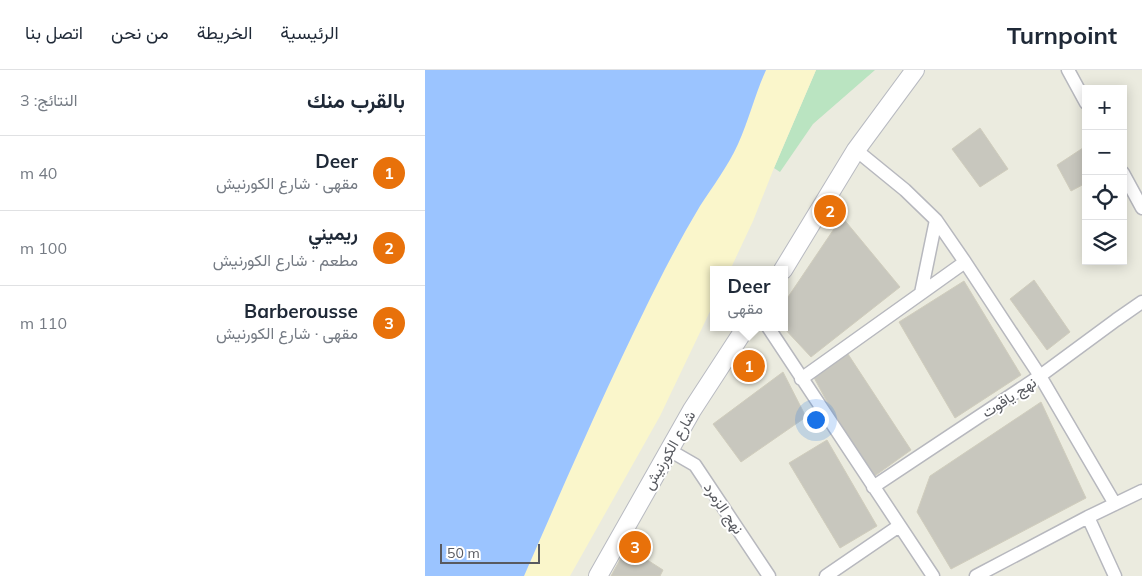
<!DOCTYPE html>
<html lang="ar">
<head>
<meta charset="utf-8">
<style>
	body { margin:0; font-family:Mulish,Vazirmatn,sans-serif; background:#f6f6f7; color:#1f2937; direction:rtl }
	.controls { position:absolute; right:15px; top:15px; display:grid; overflow:hidden; border-radius:0px; box-shadow:0 2px 12px #0003 }
	.controls button { width:45px; height:45px; display:grid; place-items:center; padding:0; border:0; border-bottom:1px solid #e0e1e3; background:#fff; color:#1f2937; font:25px sans-serif }
	.scale { position:absolute; left:15px; bottom:12px; width:100px; box-sizing:border-box; padding-left:5px; border:2px solid #585a60; border-top:0; font-size:14px; line-height:18px; white-space:nowrap; color:#585a60; -webkit-text-stroke:4px #fff; paint-order:stroke }
	.you { position:absolute; left:390px; top:349px; width:18px; height:18px; margin:-12px; border:4px solid #fff; border-radius:50%; background:#1a73e8; box-shadow:0 0 0 8px #1a73e833 }
	.badge { display:grid; place-items:center; width:32px; height:32px; border-radius:50%; background:#ea580c; color:#fff; font-size:16px; font-weight:700 }
	.pin { position:absolute; translate:-50% -50%; border:2px solid #fff; box-shadow:0 1px 5px #0006 }
	.popup { position:absolute; left:285px; top:196px; width:78px; height:65px; box-sizing:border-box; display:grid; place-content:center; border-radius:0px; background:#fff; filter:drop-shadow(0 1px 4px #0005); font-size:16px; white-space:nowrap; color:#747a83 }
	.popup b { font-size:19px; color:#1f2937 }
	.popup::after { content:''; position:absolute; left:50%; top:100%; margin-left:-10px; border:10px solid transparent; border-top-color:#fff }
	.list { margin:0; padding:0; list-style:none }
	h2 { display:flex; justify-content:space-between; align-items:center; height:65px; margin:0; padding:0 20px; font-size:21px }
	h2 small { font-size:16px; font-weight:400; color:#747a83 }
	.list li { display:grid; grid-template-columns:32px 1fr auto; gap:15px; align-items:center; box-sizing:border-box; height:75px; padding:0 20px; border-top:1px solid #e0e1e3 }
	.list b { display:block; font-size:19px; white-space:nowrap }
	.list p { margin:0; font-size:16px; white-space:nowrap; color:#747a83 }
	.list em { font-size:16px; font-style:normal; color:#747a83 }
	.icon { flex:none; width:28px; height:28px; fill:none; stroke:currentColor; stroke-width:2; stroke-linecap:round; stroke-linejoin:round }
	.map { position:relative; flex:none; width:717px; height:506px; overflow:hidden; direction:ltr }
	header { display:flex; align-items:center; gap:30px; box-sizing:border-box; height:70px; padding:0 25px; background:#fff; border-bottom:1px solid #e0e1e3 }
	header strong { font-size:24px }
	nav { display:flex; gap:28px; margin-inline-start:auto; font-size:18px }
	main { display:flex }
	aside { flex:1; background:#fff }
	.map>svg:first-child { display:block }
	.green { fill:#bae4c1 }
	.sand { fill:#faf6cb }
	.water { fill:#9bc4ff }
	.building { fill:#c8c7be; stroke:#d0cdbd }
	.lines { fill:none; stroke-linecap:round; stroke-linejoin:round }
	.street-casing { stroke:#b7b8be; stroke-width:15 }
	.secondary-casing { stroke:#b8bac1; stroke-width:20 }
	.street { stroke:#fff; stroke-width:12 }
	.secondary { stroke:#fff; stroke-width:18 }
	.labels { text-anchor:middle; dominant-baseline:central; stroke-width:4; stroke-linejoin:round; paint-order:stroke }
	.street-label { font-size:15px; fill:#585a60; stroke:#fff }
</style>
</head>
<body>
<header>
<strong>Turnpoint</strong>
<nav><a>الرئيسية</a><a>الخريطة</a><a>من نحن</a><a>اتصل بنا</a></nav>
</header>
<main>
<div class="map">
<svg width="717" height="506" viewBox="0 0 717 506">
	<rect width="100%" height="100%" fill="#ebebdf"/>
	<path class="green" d="M 391,0 L 450,0 L 388,54 L 355,102 L 349,98 Z"/>
	<path class="sand" d="M 341,0 L 391,0 L 349,98 L 328,151 L 305,200 L 289,200 L 289,233 L 235,346 L 145,506 L 99,506 C 144,403 189,299 240,199 C 251,178 263,156 275,136 C 288,116 303,96 313,74 C 324,50 330,24 341,0 Z"/>
	<path class="water" d="M 0,0 L 341,0 C 330,24 324,50 313,74 C 303,96 288,116 275,136 C 263,156 251,178 240,199 C 189,299 144,403 99,506 L 0,506 Z"/>
	<path class="building" d="M 555,58 L 583,99 L 555,117 L 527,79 Z
		M 661,76 L 661,113 L 646,121 L 632,95 Z
		M 417,147 L 475,217 L 386,287 L 358,257 L 359,257 L 359,233 Z
		M 609,210 L 645,262 L 622,280 L 585,229 Z
		M 539,211 L 596,305 L 530,348 L 474,252 Z
		M 419,278 L 486,380 L 444,410 L 386,302 Z
		M 358,302 L 381,347 L 316,392 L 288,354 Z
		M 616,332 L 661,428 L 526,499 L 492,442 L 505,406 Z
		M 402,370 L 452,456 L 415,478 L 364,393 Z
		M 202,477 L 238,500 L 235,506 L 186,506 Z"/>
	<g class="lines">
		<g class="street-casing">
			<path id="street" d="M 643,0 L 661,33
				M 431,80 L 480,120 L 511,150 L 540,192 L 615,306 L 690,434
				M 698,103 L 717,138
				M 496,223 L 511,150
				M 343,257 L 508,506
				M 376,309 L 540,192
				M 244,380 L 270,395 L 344,506
				M 448,417 L 615,306 L 691,250 L 717,232
				M 663,447 L 717,421
				M 401,506 L 474,456
				M 551,506 L 663,447 L 690,506"/>
		</g>
		<g class="secondary-casing">
			<path id="secondary" d="M 358,200 L 431,80 L 490,0
				M 173,506 L 267,340 L 321,257"/>
		</g>
		<use href="#street" class="street"/>
		<use href="#secondary" class="secondary"/>
	</g>
	<g class="labels">
		<g class="street-label">
			<text transform="translate(584 327) rotate(-33)">نهج ياقوت</text>
			<text transform="translate(244 380) rotate(-60)">شارع الكورنيش</text>
			<text transform="translate(299 438) rotate(56)">نهج الزمرد</text>
		</g>
	</g>
</svg>
<div class="controls">
<button>+</button>
<button>−</button>
<button><svg class="icon" aria-label="locate" viewBox="0 0 24 24"><circle cx="12" cy="12" r="6"/><path d="M12 2v4M12 18v4M2 12h4M18 12h4"/></svg></button>
<button><svg class="icon" aria-label="layers" viewBox="0 0 24 24"><path d="M12 4l9 5-9 5-9-5zM3 14l9 5 9-5"/></svg></button>
</div>
<div class="scale">50 m</div>
<div class="you"></div>
<div class="pin badge" style="left:324px;top:296px;background:#e8710a">1</div>
<div class="popup"><b>Deer</b>مقهى</div>
<div class="pin badge" style="left:405px;top:141px;background:#e8710a">2</div>
<div class="pin badge" style="left:210px;top:477px;background:#e8710a">3</div>
</div>
<aside>
<h2>بالقرب منك<small>النتائج: 3</small></h2>
<ul class="list">
<li><span class="badge" style="background:#e8710a">1</span><div><b>Deer</b><p>مقهى · شارع الكورنيش</p></div><em>40 m</em></li>
<li><span class="badge" style="background:#e8710a">2</span><div><b>ريميني</b><p>مطعم · شارع الكورنيش</p></div><em>100 m</em></li>
<li><span class="badge" style="background:#e8710a">3</span><div><b>Barberousse</b><p>مقهى · شارع الكورنيش</p></div><em>110 m</em></li>
</ul>
</aside>
</main>
</body>
</html>
